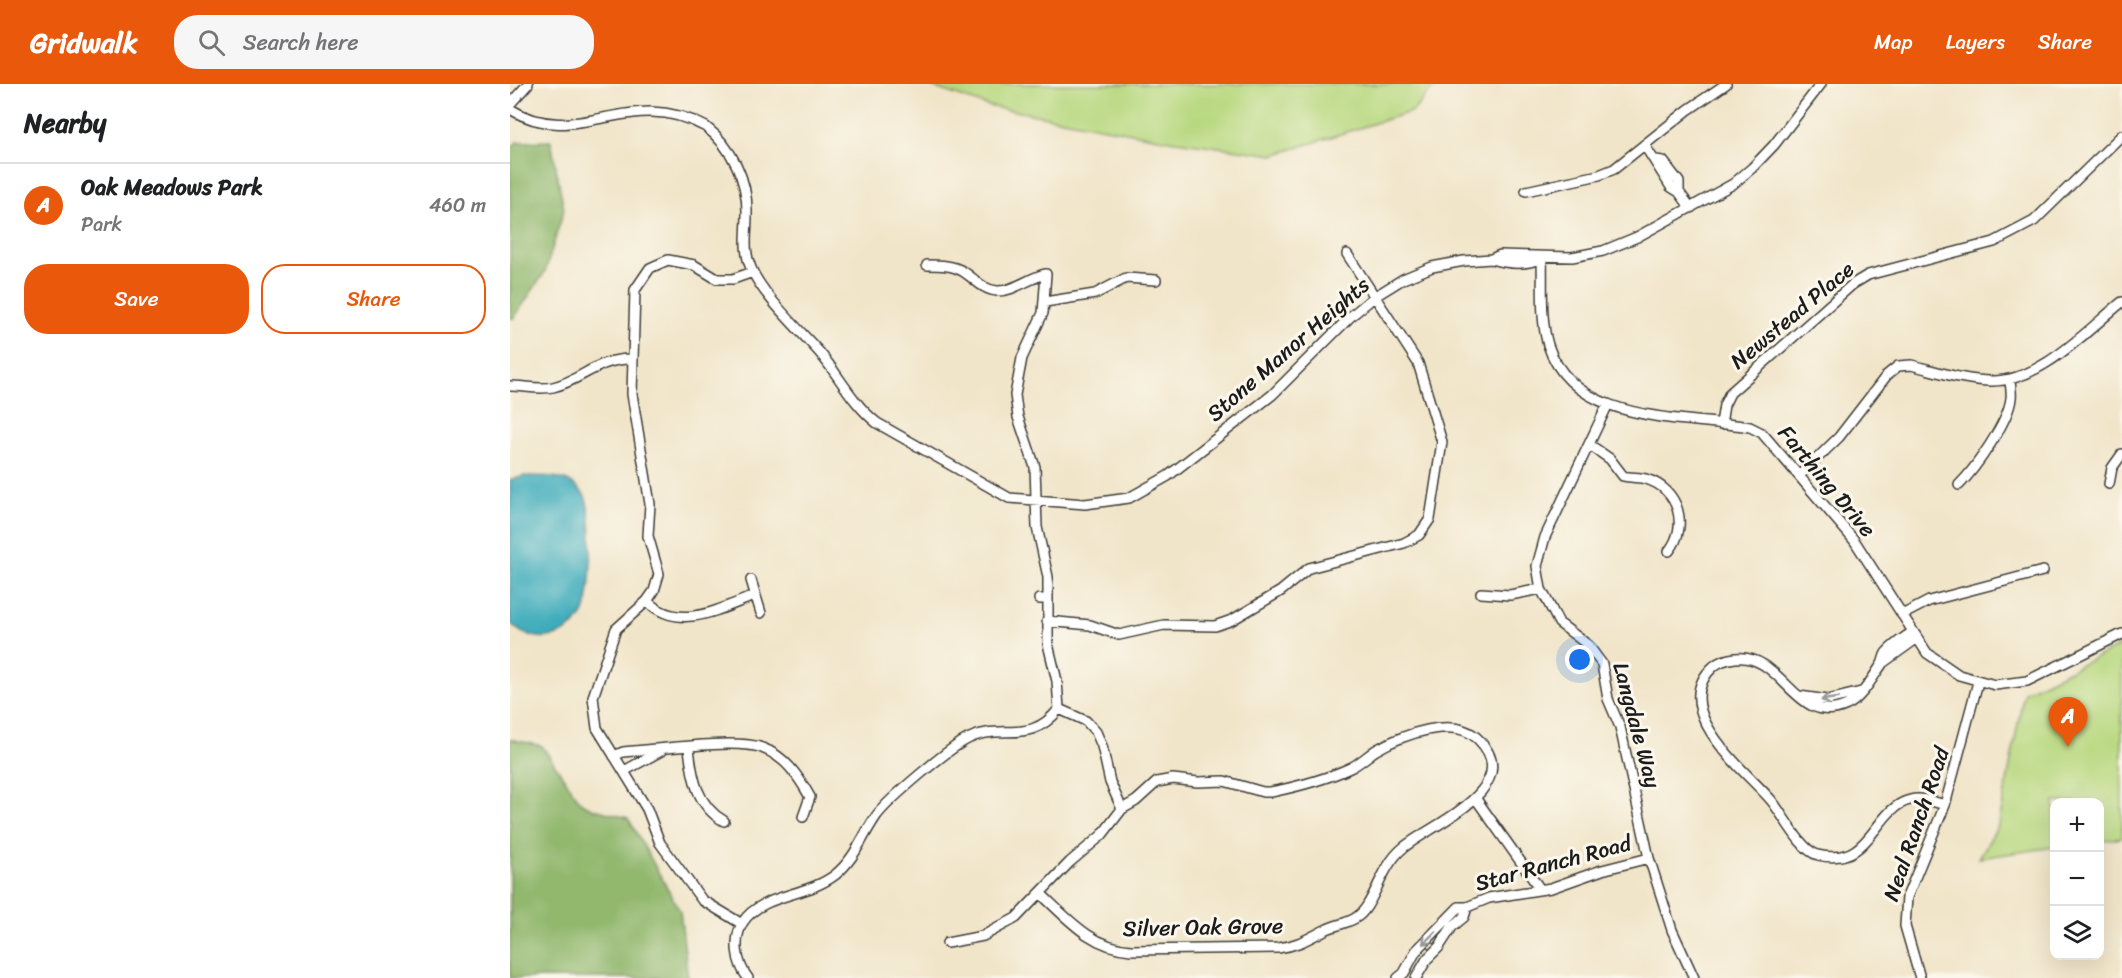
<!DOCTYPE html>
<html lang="en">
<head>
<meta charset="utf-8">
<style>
	body { margin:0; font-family:Sriracha,sans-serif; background:#f6f6f6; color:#202124 }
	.controls { position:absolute; right:18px; bottom:18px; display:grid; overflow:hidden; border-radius:12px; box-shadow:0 6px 24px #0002 }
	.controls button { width:54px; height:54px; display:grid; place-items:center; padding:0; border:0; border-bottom:2px solid #e0e0e0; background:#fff; color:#202124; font:30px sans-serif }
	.you { position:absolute; left:1070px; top:576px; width:21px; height:21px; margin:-15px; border:4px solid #fff; border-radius:50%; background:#1a73e8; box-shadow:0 0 0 9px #1a73e833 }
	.badge { display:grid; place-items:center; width:39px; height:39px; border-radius:50%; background:#ea580c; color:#fff; font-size:20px; font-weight:700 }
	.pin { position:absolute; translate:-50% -50px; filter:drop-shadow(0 2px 3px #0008) }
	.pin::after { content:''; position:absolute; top:32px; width:21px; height:18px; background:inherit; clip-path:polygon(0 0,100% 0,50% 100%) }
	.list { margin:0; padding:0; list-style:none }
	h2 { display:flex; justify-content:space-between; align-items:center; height:78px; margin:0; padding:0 24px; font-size:26px }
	h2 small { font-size:20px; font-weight:400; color:#757577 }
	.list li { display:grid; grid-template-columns:39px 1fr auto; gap:18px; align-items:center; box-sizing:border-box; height:84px; padding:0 24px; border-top:2px solid #e0e0e0 }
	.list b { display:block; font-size:22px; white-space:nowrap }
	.list p { margin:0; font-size:20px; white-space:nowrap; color:#757577 }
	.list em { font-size:20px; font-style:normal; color:#757577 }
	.actions { display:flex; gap:12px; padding:18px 24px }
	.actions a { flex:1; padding:14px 0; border:2px solid #ea580c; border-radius:24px; text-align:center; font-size:21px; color:#ea580c }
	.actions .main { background:#ea580c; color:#fff }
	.icon { flex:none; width:33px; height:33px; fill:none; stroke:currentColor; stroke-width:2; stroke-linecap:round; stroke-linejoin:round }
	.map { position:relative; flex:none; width:1612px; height:894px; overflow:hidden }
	header { display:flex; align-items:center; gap:36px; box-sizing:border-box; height:84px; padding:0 30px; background:#ea580c; color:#fff }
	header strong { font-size:28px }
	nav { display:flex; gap:33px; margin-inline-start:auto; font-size:21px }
	.search { width:420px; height:54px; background:#f6f6f6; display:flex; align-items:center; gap:15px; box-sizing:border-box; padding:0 21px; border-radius:24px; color:#757577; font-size:22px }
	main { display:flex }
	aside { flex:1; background:#fff }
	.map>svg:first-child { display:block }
	.green { fill:#b8d87f; stroke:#6a7a4e; stroke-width:1.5 }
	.forest { fill:#92b86e; stroke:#576a45; stroke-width:1.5 }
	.water { fill:#3eacbb; stroke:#2d646c; stroke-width:1.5 }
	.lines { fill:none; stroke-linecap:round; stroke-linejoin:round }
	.minor-casing { stroke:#3c3a36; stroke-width:12 }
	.minor { stroke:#fff; stroke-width:9 }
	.oneway { stroke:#999 }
	.labels { text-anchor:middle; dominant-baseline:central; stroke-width:6; stroke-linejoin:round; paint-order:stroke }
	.street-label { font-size:22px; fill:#1c1c1c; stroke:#fbf7ec }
</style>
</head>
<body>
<header>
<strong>Gridwalk</strong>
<div class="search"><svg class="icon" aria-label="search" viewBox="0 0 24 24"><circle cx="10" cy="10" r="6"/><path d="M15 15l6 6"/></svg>Search here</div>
<nav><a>Map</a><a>Layers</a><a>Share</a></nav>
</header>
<main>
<aside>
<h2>Nearby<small></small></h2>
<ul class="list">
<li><span class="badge">A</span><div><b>Oak Meadows Park</b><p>Park</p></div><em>460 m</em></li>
</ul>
<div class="actions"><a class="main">Save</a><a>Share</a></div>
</aside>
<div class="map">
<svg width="1612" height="894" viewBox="0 0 1612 894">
	<rect width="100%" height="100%" fill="#fbf7ec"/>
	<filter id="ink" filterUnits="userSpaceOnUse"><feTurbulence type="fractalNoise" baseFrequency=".0167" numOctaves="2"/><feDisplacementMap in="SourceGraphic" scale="12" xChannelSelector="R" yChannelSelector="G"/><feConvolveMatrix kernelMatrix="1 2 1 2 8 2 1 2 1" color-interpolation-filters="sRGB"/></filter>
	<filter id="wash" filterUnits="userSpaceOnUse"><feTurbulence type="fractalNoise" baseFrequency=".008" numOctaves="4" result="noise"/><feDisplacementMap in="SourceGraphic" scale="24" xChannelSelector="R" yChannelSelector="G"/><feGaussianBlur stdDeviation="1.35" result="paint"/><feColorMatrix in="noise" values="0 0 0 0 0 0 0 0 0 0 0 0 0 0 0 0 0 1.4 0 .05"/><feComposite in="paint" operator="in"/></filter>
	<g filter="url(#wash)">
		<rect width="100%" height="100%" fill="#f1e5c9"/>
		<path class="green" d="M 422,0 L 926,0 L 903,27 L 764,71 L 659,56 L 478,22 L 422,3 Z
			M 1612,561 L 1612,754 L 1590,757 L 1590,718 L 1544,718 L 1544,763 L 1469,774 L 1489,740 L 1514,608 Z"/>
		<path class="forest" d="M 41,57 L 54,126 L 35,188 L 4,234 L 0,234 L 0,65 L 7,58 Z
			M 0,655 L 32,662 L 71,719 L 84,725 L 118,734 L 170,827 L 178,894 L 0,894 Z"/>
		<path class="water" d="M 14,392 C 36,392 57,390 73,409 C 85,423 83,514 73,530 C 57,557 19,562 0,538 L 0,396 Z"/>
	</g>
	<g filter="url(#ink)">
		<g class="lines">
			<g class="minor-casing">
				<path id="minor" d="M 0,20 L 18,0
					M 0,25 C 69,67 118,0 196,43 C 222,63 238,97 237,130 C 237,150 233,166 241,184 C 252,211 290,246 310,269 C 330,293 342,319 367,339 L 499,414 L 575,420 L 619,414 L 658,392 L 762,311 L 840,233 L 864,213 L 893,195 L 922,183 L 954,177 L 981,175 L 990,171 L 1062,173 L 1093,167 L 1127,153 L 1223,100 L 1242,84 L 1264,61 L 1311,0
					M 1135,62 L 1161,103 L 1169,108 L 1181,124
					M 1146,76 L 1153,77 L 1169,98 L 1169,108
					M 1016,107 L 1089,91 L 1104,85 L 1178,26 L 1216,0
					M 1032,174 C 1033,201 1030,235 1038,261 C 1064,341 1173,332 1240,343 L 1252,349 L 1344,456 L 1417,569 L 1449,591 L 1485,601 L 1517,597 L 1612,550
					M 981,175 C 998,180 1017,181 1032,174
					M 417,181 C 430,181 443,181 454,188 C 465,195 473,206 487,207 C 503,208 520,193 536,190 L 533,229 L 512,274 L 505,311 L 508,333 L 525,383 L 527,443 L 538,493 L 538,515 L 529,515
					M 535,218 L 585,210 L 616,194 L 646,196
					M 0,302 C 14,302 29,306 43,303 C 73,296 87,274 123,275
					M 1098,320 L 1035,453 L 1027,482 L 1031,505 L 1049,539 L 1078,561 L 1092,580 L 1098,615 L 1110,643 L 1139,774 L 1162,846 L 1184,894
					M 1211,340 L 1214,321 L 1220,309 L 1343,200 L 1358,191 L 1484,158 L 1524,137 L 1612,51
					M 1080,361 L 1100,375 L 1113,392 C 1121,394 1129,393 1136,395 C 1169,405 1179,442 1159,467
					M 1290,391 L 1329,353 L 1377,291 L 1388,282 L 1401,281 C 1426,287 1455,297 1481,297 C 1530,298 1576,247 1612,218
					M 1599,400 L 1602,384 L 1612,370
					M 1449,401 C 1465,385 1499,337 1501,314 C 1502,308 1500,301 1500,295
					M 241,496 L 251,529
					M 971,509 L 1000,511 L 1031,505
					M 538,515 L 538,560 L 547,597 L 549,625 L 576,637 L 586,648 L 592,662 L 600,698 L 612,725
					M 137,517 C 169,548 209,525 244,512
					M 1392,531 L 1419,517 L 1533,487
					M 537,537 L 580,541 L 609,551 L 654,541 L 705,542 L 722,536 L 771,507 L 799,484 L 894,459 L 909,451 L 920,435 L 932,358 L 908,279 L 837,170
					M 1402,548 C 1394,554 1384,560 1377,568 C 1374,571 1374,576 1372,580 C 1363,593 1351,615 1337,621 C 1286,645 1273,568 1225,574 C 1217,575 1210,577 1204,582 C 1156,625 1235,686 1261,716 C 1273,730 1290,766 1308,771 C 1362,784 1363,725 1400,716 C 1412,713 1424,718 1435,721
					M 1374,578 L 1406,555
					M 1289,612 L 1318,616 L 1351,608
					M 179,664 C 182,693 187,722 214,737
					M 104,672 L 113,668 C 145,666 226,654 252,664 C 275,672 289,693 300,713 L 293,733
					M 114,687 L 151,667
					M 966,715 L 1030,805
					M 232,840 L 192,816 L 150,759 L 137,725 L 87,644 L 83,613 L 106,545 L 137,517 L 144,507 L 149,490 L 138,452 L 140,420 L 122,310 L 125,206 L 140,184 L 158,176 L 184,181 L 207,195 L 223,195 L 243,188
					M 437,859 L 473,852 L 506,834 L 560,778 L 592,751 L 612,725 L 626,717 L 647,698 L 663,695 L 688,698 L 714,697 L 753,708 L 761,708 C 786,703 816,695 840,684 C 849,680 857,672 866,666 C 892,651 944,631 968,655 C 1017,704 920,741 893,764 C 875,779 869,803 857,822 C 846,840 831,838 815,846 C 799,854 787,862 768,864 L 621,866 C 581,863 558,835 530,809
					M 238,894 C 226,879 223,855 233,838 C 251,810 296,813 325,791 C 346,774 352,752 367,731 C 379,715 436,667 454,657 C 490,636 518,664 549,625
					M 888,894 L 894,889 L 906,867 L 949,823 L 957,823 L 979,814 L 1041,804 L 1092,786 L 1139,774
					M 906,894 L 917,875 L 929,863 L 942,843 L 954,833 L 957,823
					M 1410,894 L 1395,842 L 1397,813 L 1435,721 L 1468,598"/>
			</g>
			<use href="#minor" class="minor"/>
		</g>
		<defs><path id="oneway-shaft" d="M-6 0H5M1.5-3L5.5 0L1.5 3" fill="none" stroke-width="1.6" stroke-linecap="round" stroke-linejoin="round" transform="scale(1.5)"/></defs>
		<g class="oneway">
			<use href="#oneway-shaft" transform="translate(1320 615) rotate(172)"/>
			<use href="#oneway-shaft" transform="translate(919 854) rotate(135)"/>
		</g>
	</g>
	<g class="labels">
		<g class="street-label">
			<text transform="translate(1282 231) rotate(-40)">Newstead Place</text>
			<text transform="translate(778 265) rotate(-41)">Stone Manor Heights</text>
			<text transform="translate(1317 397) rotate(50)">Farthing Drive</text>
			<text transform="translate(1127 641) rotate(75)">Langdale Way</text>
			<text transform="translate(1406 740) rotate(-71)">Neal Ranch Road</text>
			<text transform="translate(1043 779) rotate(-15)">Star Ranch Road</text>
			<text transform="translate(693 843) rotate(-1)">Silver Oak Grove</text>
		</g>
	</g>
</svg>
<div class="controls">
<button>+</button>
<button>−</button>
<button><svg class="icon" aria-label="layers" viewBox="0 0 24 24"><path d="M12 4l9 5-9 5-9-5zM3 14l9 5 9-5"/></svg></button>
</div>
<div class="you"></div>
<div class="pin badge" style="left:1558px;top:663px">A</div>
</div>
</main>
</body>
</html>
